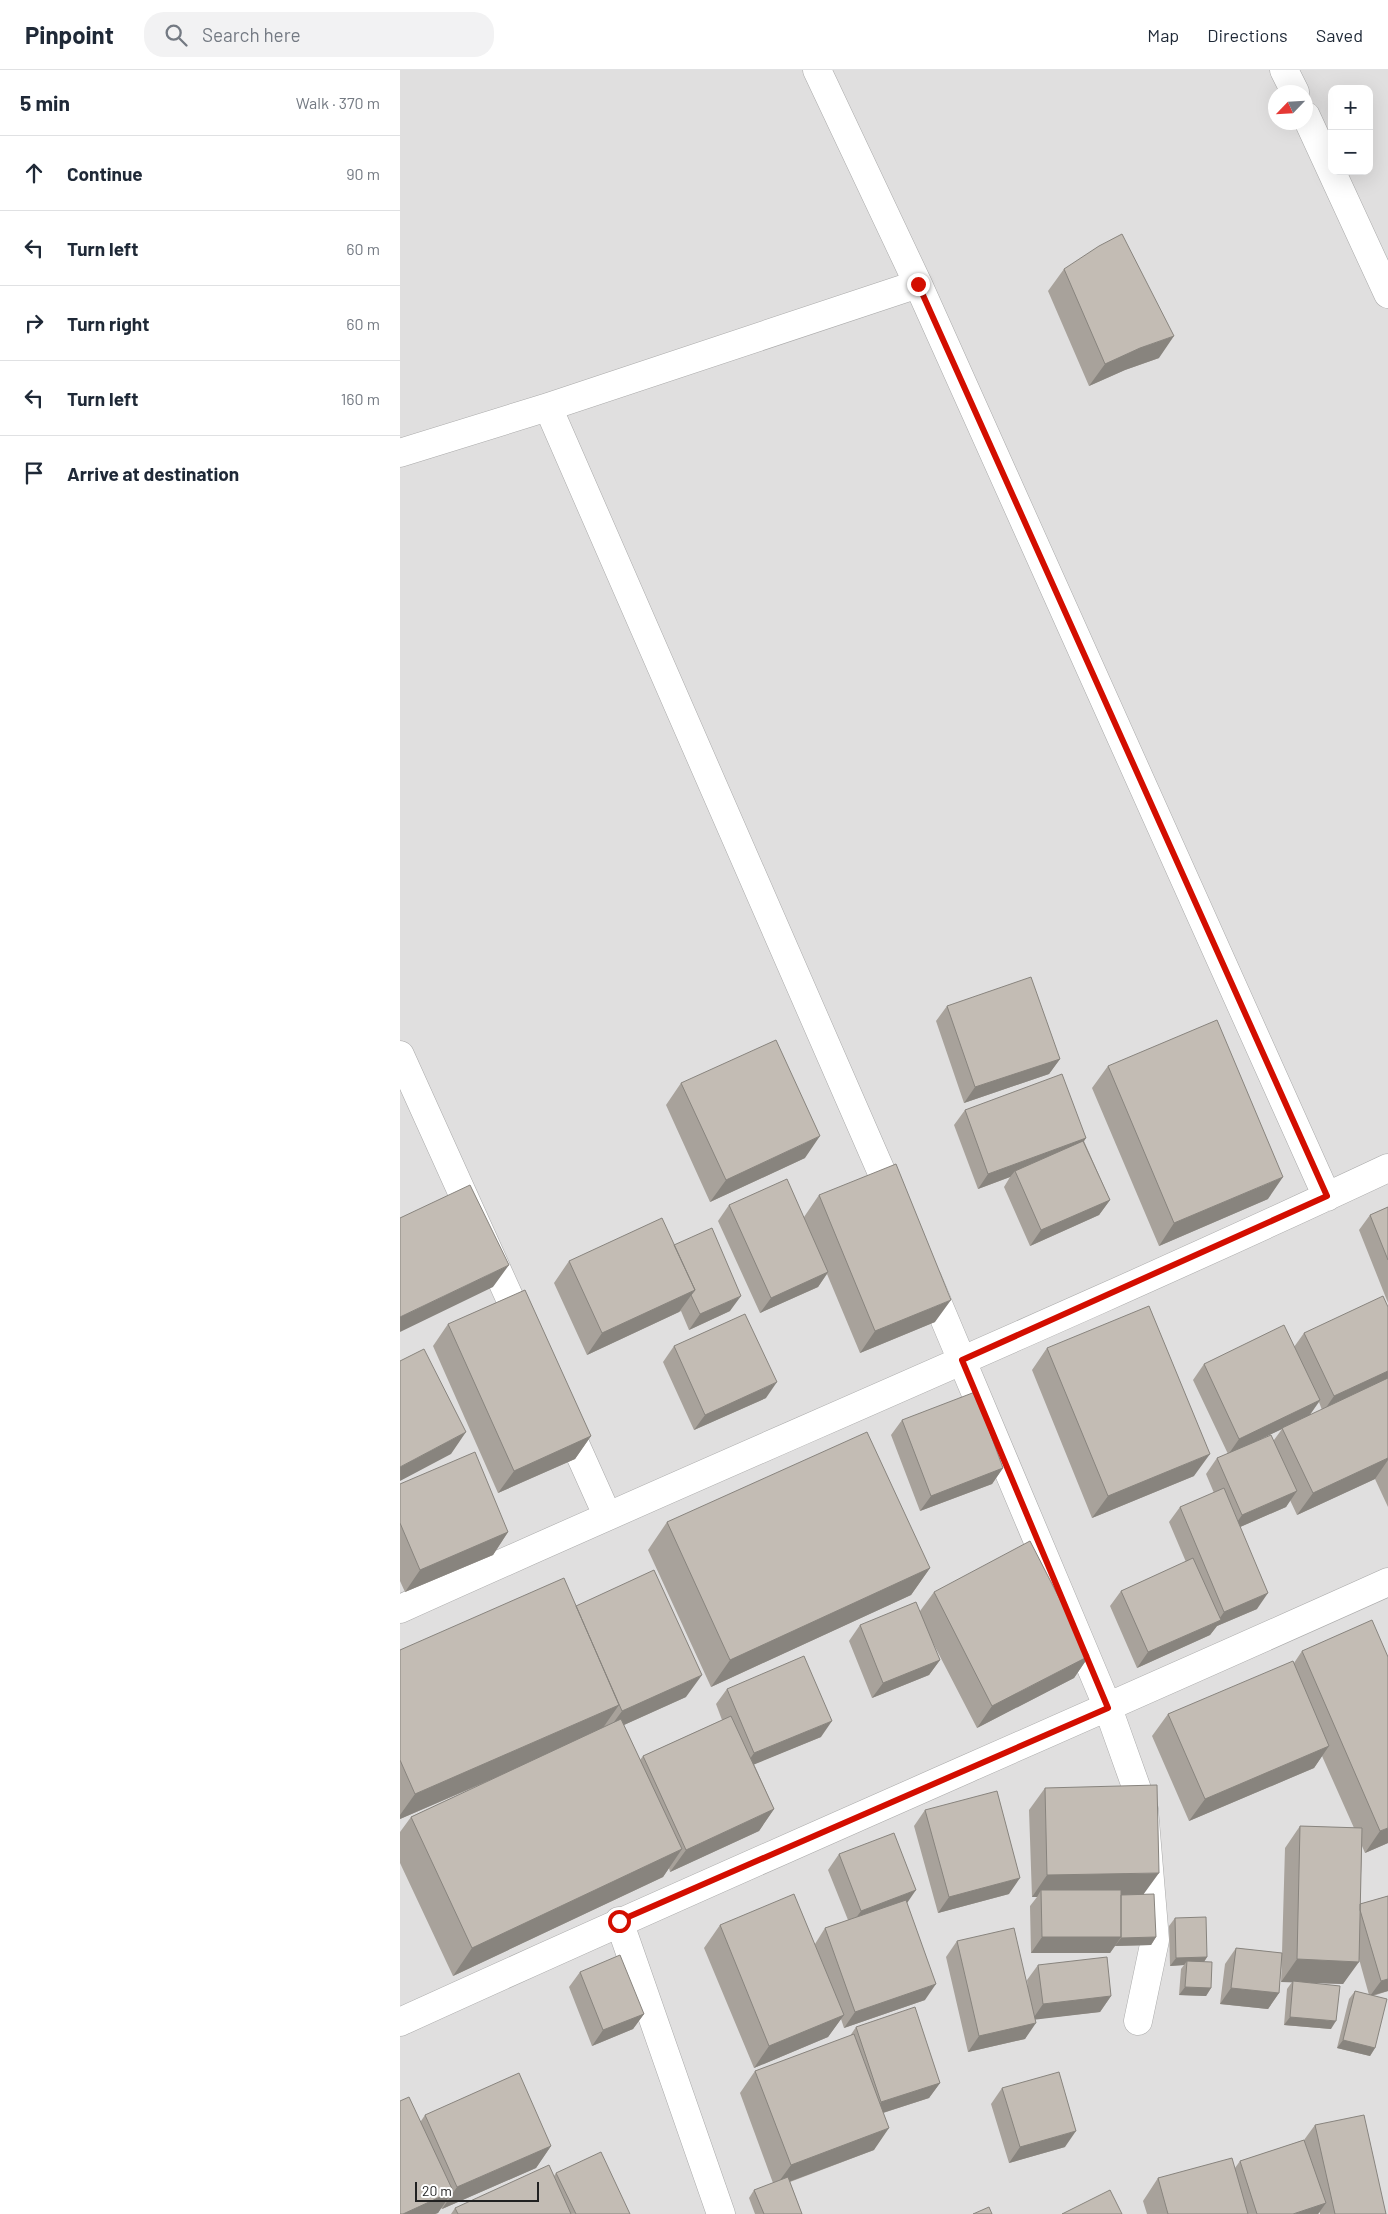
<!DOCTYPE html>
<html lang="en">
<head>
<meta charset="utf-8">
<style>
	body { margin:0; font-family:Barlow,sans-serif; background:#f2f2f3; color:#1f2937 }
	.controls { position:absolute; right:15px; top:15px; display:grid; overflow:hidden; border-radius:10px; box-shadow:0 5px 20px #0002 }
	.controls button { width:45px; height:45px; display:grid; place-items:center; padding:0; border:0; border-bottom:1px solid #e0e1e3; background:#fff; color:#1f2937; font:25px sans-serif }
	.compass { position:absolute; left:868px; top:15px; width:45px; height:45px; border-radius:50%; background:#fff; box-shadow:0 5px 20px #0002; rotate:245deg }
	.scale { position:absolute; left:15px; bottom:12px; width:124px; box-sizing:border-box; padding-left:5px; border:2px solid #222; border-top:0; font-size:14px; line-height:18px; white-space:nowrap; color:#222; -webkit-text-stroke:4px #fff; paint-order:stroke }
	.stop { position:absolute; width:15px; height:15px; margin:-11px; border:4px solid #d30e00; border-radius:50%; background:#fff }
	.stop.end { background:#d30e00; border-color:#fff; box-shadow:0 1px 5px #0008 }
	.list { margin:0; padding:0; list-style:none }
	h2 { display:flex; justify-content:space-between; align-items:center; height:65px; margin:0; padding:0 20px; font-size:21px }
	h2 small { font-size:16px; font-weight:400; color:#747a83 }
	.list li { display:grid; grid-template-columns:32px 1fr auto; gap:15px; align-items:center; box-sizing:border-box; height:75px; padding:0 20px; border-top:1px solid #e0e1e3 }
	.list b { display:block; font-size:19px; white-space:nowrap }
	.list em { font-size:16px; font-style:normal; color:#747a83 }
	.icon { flex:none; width:28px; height:28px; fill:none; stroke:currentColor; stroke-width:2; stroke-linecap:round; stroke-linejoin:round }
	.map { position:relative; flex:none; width:988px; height:2144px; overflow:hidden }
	header { display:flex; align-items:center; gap:30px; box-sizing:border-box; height:70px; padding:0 25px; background:#fff; border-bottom:1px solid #e0e1e3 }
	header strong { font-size:24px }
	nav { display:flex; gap:28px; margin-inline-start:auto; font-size:18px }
	.search { width:350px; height:45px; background:#f2f2f3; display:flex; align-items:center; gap:12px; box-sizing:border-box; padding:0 18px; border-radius:20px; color:#747a83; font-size:19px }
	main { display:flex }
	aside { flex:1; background:#fff }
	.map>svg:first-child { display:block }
	.residential { fill:#e0dfdf; fill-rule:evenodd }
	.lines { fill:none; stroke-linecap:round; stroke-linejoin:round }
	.minor-casing { stroke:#a9a9a9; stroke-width:29 }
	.minor { stroke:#fff; stroke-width:28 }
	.wall { fill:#a8a29b; fill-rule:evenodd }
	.shaded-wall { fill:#88847e }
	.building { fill:#c3bcb4; stroke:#88847e }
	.route { stroke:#d30e00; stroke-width:6 }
</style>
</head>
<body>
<header>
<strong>Pinpoint</strong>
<div class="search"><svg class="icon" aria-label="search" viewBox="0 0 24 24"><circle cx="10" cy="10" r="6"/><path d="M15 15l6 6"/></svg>Search here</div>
<nav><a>Map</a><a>Directions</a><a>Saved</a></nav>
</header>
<main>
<aside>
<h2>5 min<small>Walk · 370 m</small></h2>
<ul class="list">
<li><svg class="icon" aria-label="ahead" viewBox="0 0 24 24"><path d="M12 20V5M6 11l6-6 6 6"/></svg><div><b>Continue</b></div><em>90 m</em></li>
<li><svg class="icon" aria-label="left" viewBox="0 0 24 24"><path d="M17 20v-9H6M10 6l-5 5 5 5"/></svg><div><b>Turn left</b></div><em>60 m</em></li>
<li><svg class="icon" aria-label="right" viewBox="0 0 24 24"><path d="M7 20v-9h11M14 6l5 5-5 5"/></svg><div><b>Turn right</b></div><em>60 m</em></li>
<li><svg class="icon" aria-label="left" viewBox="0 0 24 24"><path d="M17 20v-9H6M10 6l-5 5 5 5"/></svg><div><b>Turn left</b></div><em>160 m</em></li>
<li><svg class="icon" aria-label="arrive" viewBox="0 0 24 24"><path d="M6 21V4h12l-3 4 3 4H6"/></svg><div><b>Arrive at destination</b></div></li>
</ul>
</aside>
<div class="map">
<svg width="988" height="2144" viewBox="0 0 988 2144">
	<rect width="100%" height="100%" fill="#f2efe8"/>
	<path class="residential" d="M 0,0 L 988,0 L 988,2144 L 0,2144 ZM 932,19 L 969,19 L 969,101 L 932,101 ZM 876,22 L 906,22 L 906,52 L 876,52 Z"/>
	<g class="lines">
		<g class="minor-casing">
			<path id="minor" d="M 417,0 L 518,214 L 927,1127
				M 884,0 L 895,22
				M 906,46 L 988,224
				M 148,337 L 495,1133
				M 0,383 L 148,337 L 518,214
				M 0,985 L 125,1262
				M 528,1210 L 708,1638 L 744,1739 L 755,1870 L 738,1951
				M 164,1349 L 207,1445
				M 0,1539 C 329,1390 662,1251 988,1098
				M 219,1851 L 321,2144
				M 0,1952 C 328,1802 659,1660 988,1512"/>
		</g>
		<use href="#minor" class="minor"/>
	</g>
	<path class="wall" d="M 664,199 L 759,288 L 725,300 L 689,316 L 648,221 Z
		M 547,936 L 660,989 L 649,1004 L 564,1033 L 536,951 Z
		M 708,996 L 868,1129 L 759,1176 L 692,1018 Z
		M 281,1013 L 405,1088 L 310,1132 L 266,1035 Z
		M 565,1040 L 686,1068 L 684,1071 L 710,1130 L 699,1145 L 630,1176 L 604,1117 L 610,1107 L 578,1119 L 554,1055 Z
		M 419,1125 L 535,1252 L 460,1283 L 427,1204 L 418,1217 L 360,1243 L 318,1151 L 329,1135 L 404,1147 Z
		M 988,1137 L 988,1233 L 959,1160 L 970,1145 Z
		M 274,1175 L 330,1241 L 289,1260 L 281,1241 L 279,1242 L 187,1285 L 154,1213 L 169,1191 Z
		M 988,1237 L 988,1437 L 975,1409 L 897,1445 L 890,1430 L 886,1437 L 840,1457 L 857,1539 L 817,1556 L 810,1565 L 737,1598 L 710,1536 L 721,1521 L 786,1492 L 769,1452 L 780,1437 L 814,1423 L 806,1404 L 817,1388 L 828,1384 L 793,1310 L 804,1294 L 894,1277 L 904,1263 ZM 919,1332 L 922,1340 L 909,1346 ZM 882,1359 L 874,1370 L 852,1373 Z
		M 48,1254 L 191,1366 L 175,1389 L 98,1423 L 33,1276 Z
		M 274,1276 L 366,1328 L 294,1360 L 263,1292 Z
		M 647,1278 L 794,1406 L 692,1448 L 632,1300 Z
		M 502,1350 L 603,1398 L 592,1414 L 520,1441 L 491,1365 Z
		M 0,1414 L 108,1462 L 93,1485 L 5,1522 L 0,1511 Z
		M 267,1452 L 530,1498 L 511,1525 L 311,1617 L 248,1480 Z
		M 534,1522 L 689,1586 L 674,1608 L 577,1658 L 531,1569 L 540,1590 L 529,1605 L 472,1628 L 449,1571 L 460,1555 L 520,1541 Z
		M 176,1536 L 286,1627 L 224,1655 L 240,1690 L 243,1686 L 322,1650 L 316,1634 L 327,1619 L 421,1667 L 354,1694 L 374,1739 L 359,1761 L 270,1802 L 269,1798 L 263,1807 L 53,1906 L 0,1793 L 0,1762 L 11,1747 L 91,1710 L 0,1749 L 0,1580 Z
		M 902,1581 L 988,1773 L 965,1783 L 962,1776 L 960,1834 L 988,1826 L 988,1921 L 973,1926 L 975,1978 L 970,1986 L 937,1978 L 949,1929 L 955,1921 L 969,1925 L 959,1889 L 943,1914 L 903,1912 L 931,1959 L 884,1955 L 887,1919 L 892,1912 L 881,1912 L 882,1889 L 879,1923 L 868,1939 L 820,1934 L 825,1894 L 836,1878 L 882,1883 L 885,1778 L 900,1756 L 954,1758 L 922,1686 L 914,1698 L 789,1751 L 752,1666 L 768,1644 L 894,1593 Z
		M 645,1718 L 744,1824 L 756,1867 L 751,1875 L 715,1876 L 710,1883 L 631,1883 L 630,1836 L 637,1827 L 632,1827 L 629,1740 Z
		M 525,1740 L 609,1824 L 538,1843 L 514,1756 Z
		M 439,1784 L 507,1833 L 525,1930 L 444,1958 L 441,1949 L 428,1967 L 354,1998 L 304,1878 L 320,1855 L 415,1874 L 425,1858 L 448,1850 L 428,1800 Z
		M 775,1848 L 807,1887 L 804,1892 L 811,1918 L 806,1926 L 779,1925 L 781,1899 L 784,1895 L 770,1896 L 769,1856 Z
		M 557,1871 L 628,1920 L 627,1910 L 638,1895 L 711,1926 L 700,1942 L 635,1949 L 625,1969 L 568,1982 L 546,1887 Z
		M 180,1902 L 244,1944 L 233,1959 L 192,1976 L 169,1917 Z
		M 456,1957 L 540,2013 L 529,2028 L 483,2043 L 474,2080 L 390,2112 L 402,2144 L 355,2144 L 349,2128 L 354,2120 L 373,2113 L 340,2023 L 355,2001 L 450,1966 Z
		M 602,2018 L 665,2077 L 609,2093 L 591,2034 Z
		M 25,2045 L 151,2076 L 136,2098 L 42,2139 L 41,2138 L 38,2143 L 35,2144 L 0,2144 L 21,2051 Z
		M 915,2055 L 986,2144 L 920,2144 L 920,2142 L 918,2144 L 747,2144 L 743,2131 L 758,2108 L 835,2098 L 840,2091 L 904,2070 Z
		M 156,2103 L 230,2144 L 51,2144 L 55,2138 L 154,2106 Z"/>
	<path class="shaded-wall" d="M 774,266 L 759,288 L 725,300 L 689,316 L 705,294 L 740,278 Z
		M 660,989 L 649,1004 L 564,1033 L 575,1017 Z
		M 420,1066 L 405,1088 L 310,1132 L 326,1110 Z
		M 686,1068 L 675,1084 L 615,1101 L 610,1107 L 578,1119 L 588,1104 Z
		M 883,1107 L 868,1129 L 759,1176 L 774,1153 Z
		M 710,1130 L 699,1145 L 630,1176 L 641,1160 Z
		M 109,1195 L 93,1217 L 0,1262 L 0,1247 Z
		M 428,1202 L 418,1217 L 360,1243 L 371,1228 Z
		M 295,1220 L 279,1242 L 187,1285 L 202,1263 Z
		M 341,1226 L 330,1241 L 289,1260 L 300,1244 Z
		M 551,1230 L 535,1252 L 460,1283 L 475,1261 Z
		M 988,1301 L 988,1311 L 923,1342 L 934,1326 Z
		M 377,1312 L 366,1328 L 294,1360 L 305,1345 Z
		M 920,1330 L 909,1346 L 828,1385 L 839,1369 Z
		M 66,1362 L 51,1384 L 0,1411 L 0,1397 Z
		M 191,1366 L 175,1389 L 98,1423 L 114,1401 Z
		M 810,1384 L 794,1406 L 692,1448 L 708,1426 Z
		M 988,1388 L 988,1390 L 975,1409 L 897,1445 L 913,1423 Z
		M 603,1398 L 592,1414 L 520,1441 L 531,1426 Z
		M 897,1421 L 886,1437 L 831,1461 L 842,1445 Z
		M 108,1462 L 93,1485 L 5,1522 L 20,1500 Z
		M 530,1498 L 511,1525 L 311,1617 L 330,1590 Z
		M 868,1523 L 857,1539 L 817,1556 L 810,1565 L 737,1598 L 748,1582 L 817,1552 L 824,1542 Z
		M 689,1586 L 674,1608 L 577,1658 L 592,1636 Z
		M 540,1590 L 529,1605 L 472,1628 L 483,1613 Z
		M 302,1605 L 286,1627 L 206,1663 L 222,1641 Z
		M 219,1635 L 200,1662 L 0,1749 L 0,1745 L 15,1724 Z
		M 432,1651 L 421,1667 L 343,1699 L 354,1683 Z
		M 929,1676 L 914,1698 L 789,1751 L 805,1729 Z
		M 374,1739 L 359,1761 L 270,1802 L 286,1780 Z
		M 988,1758 L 988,1773 L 965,1783 L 980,1761 Z
		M 282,1779 L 263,1807 L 53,1906 L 72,1878 Z
		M 759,1803 L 743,1825 L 642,1827 L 641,1820 L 637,1827 L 632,1827 L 647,1805 Z
		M 620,1808 L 609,1824 L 538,1843 L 549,1827 Z
		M 516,1820 L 505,1836 L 450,1856 L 461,1841 Z
		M 642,1867 L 721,1867 L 710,1883 L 631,1883 Z
		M 756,1867 L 751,1875 L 715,1876 L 721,1868 Z
		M 807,1887 L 802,1895 L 787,1891 L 784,1895 L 770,1896 L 776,1888 Z
		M 897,1889 L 959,1892 L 943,1914 L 881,1912 Z
		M 988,1909 L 988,1921 L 970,1926 L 981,1911 Z
		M 536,1914 L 525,1930 L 444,1958 L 455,1942 Z
		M 785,1917 L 811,1918 L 806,1926 L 779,1925 Z
		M 831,1918 L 879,1923 L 868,1939 L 820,1934 Z
		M 711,1926 L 700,1942 L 632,1950 L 643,1934 Z
		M 244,1944 L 233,1959 L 192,1976 L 203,1960 Z
		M 444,1945 L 428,1967 L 354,1998 L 369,1976 Z
		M 890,1947 L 936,1951 L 931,1959 L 884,1955 Z
		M 636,1953 L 625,1969 L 568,1982 L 579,1966 Z
		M 943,1970 L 975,1978 L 970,1986 L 937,1978 Z
		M 540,2013 L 529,2028 L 470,2047 L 481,2032 Z
		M 489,2058 L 474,2080 L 375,2117 L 391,2095 Z
		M 676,2061 L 665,2077 L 609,2093 L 620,2077 Z
		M 151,2076 L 136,2098 L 42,2139 L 57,2117 Z
		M 53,2121 L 38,2143 L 35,2144 L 3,2144 Z
		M 926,2133 L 918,2144 L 893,2144 Z"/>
	<path class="building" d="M 722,164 L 774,266 L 740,278 L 705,294 L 664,199 L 699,176 Z
		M 631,907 L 660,989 L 575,1017 L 547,936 Z
		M 817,950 L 883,1107 L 774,1153 L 708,996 Z
		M 376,970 L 420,1066 L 326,1110 L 281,1013 Z
		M 662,1004 L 686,1068 L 588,1104 L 565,1040 Z
		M 683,1071 L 710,1130 L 641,1160 L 615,1101 Z
		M 496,1094 L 551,1230 L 475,1261 L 419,1125 Z
		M 387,1109 L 428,1202 L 371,1228 L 329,1135 Z
		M 70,1115 L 109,1195 L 0,1247 L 0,1148 Z
		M 988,1137 L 988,1190 L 970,1145 Z
		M 262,1148 L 295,1220 L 202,1263 L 169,1191 Z
		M 312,1158 L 341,1226 L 300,1244 L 291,1225 L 295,1220 L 274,1175 Z
		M 125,1220 L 191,1366 L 114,1401 L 48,1254 Z
		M 983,1226 L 988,1237 L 988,1301 L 934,1326 L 904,1263 Z
		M 749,1236 L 810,1384 L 708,1426 L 647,1278 Z
		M 345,1244 L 377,1312 L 305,1345 L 274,1276 Z
		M 884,1255 L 920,1330 L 839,1369 L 804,1294 Z
		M 24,1279 L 66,1362 L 0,1397 L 0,1291 Z
		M 988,1308 L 988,1388 L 913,1423 L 882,1358 Z
		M 575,1322 L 603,1398 L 531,1426 L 502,1350 Z
		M 467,1362 L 530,1498 L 330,1590 L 267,1452 Z
		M 871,1365 L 897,1421 L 842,1445 L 817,1388 Z
		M 75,1382 L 108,1462 L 20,1500 L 0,1453 L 0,1414 Z
		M 824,1418 L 868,1523 L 824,1542 L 780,1437 Z
		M 630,1471 L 689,1586 L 592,1636 L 534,1522 Z
		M 793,1488 L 821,1550 L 748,1582 L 721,1521 Z
		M 254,1500 L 302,1605 L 222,1641 L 176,1536 Z
		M 164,1508 L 219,1635 L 15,1724 L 0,1690 L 0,1580 Z
		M 516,1532 L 540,1590 L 483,1613 L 460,1555 Z
		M 972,1550 L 988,1587 L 988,1758 L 980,1761 L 902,1581 Z
		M 404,1586 L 432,1651 L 354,1683 L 327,1619 Z
		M 893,1591 L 929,1676 L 805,1729 L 768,1644 Z
		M 331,1646 L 374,1739 L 286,1780 L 243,1686 Z
		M 221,1649 L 282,1779 L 72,1878 L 11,1747 Z
		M 757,1715 L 759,1803 L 647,1805 L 645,1718 Z
		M 597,1721 L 620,1808 L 549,1827 L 525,1740 Z
		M 900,1756 L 962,1758 L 959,1892 L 897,1889 Z
		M 494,1763 L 516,1820 L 461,1841 L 439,1784 Z
		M 641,1820 L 721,1820 L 721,1867 L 642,1867 Z
		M 394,1824 L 444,1945 L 369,1976 L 320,1855 Z
		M 754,1824 L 756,1867 L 721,1868 L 721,1825 Z
		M 988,1826 L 988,1909 L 981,1911 L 960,1840 L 960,1834 Z
		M 506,1830 L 536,1914 L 455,1942 L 425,1858 Z
		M 806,1847 L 807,1887 L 776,1888 L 775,1848 Z
		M 614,1858 L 636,1953 L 579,1966 L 557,1871 Z
		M 836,1878 L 882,1883 L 879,1923 L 831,1918 Z
		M 220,1885 L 244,1944 L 203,1960 L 180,1902 Z
		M 707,1887 L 711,1926 L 643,1934 L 638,1895 Z
		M 787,1891 L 812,1892 L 811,1918 L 785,1917 Z
		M 893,1911 L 940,1916 L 936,1951 L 890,1947 Z
		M 955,1921 L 987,1929 L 975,1978 L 943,1970 Z
		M 515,1937 L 540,2013 L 481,2032 L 456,1957 Z
		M 454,1964 L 489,2058 L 391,2095 L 355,2001 Z
		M 659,2002 L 676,2061 L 620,2077 L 602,2018 Z
		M 119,2003 L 151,2076 L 57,2117 L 25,2045 Z
		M 9,2027 L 53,2121 L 3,2144 L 0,2144 L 0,2031 Z
		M 964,2045 L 986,2144 L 935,2144 L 915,2055 Z
		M 904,2070 L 926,2133 L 893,2144 L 857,2144 L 840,2091 Z
		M 201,2082 L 230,2144 L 176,2144 L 156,2103 Z
		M 832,2088 L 848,2144 L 768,2144 L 758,2108 Z
		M 149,2095 L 171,2144 L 58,2144 L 55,2138 Z
		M 388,2107 L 402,2144 L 364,2144 L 354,2120 Z
		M 710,2120 L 722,2144 L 662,2144 Z
		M 589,2137 L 592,2144 L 573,2144 Z"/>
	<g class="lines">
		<path class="route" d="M 219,1851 L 708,1638 L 562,1290 L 927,1126 L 518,214"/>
	</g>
</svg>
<div class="controls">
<button>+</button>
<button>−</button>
</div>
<svg class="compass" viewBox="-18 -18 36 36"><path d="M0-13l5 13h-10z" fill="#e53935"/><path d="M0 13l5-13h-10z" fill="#747a83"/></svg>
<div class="scale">20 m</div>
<div class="stop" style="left:219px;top:1851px"></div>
<div class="stop end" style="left:518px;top:214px"></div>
</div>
</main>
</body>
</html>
